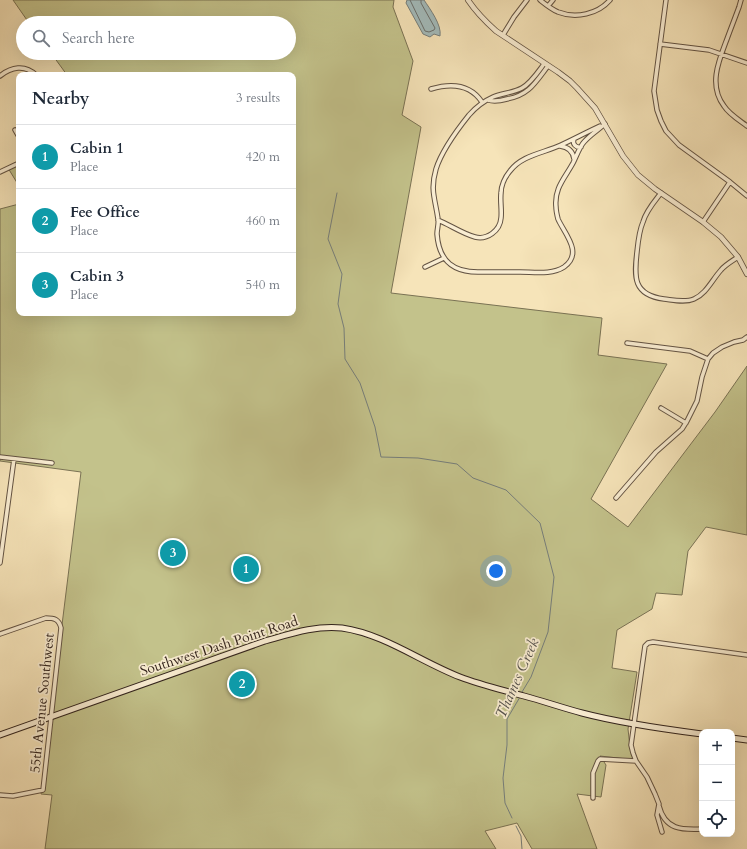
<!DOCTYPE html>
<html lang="en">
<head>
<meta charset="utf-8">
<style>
	body { margin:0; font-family:Cardo,serif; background:#f2f2f3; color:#1f2937 }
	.controls { position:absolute; right:12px; bottom:12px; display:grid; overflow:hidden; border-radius:8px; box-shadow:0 4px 16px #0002 }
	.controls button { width:36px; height:36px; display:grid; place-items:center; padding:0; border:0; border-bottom:1px solid #e0e1e3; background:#fff; color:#1f2937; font:20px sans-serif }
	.you { position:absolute; left:496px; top:571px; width:14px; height:14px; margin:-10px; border:3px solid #fff; border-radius:50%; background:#1a73e8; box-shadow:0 0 0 6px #1a73e833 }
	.badge { display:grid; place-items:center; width:26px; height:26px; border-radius:50%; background:#8f2418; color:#fff; font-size:13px; font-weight:700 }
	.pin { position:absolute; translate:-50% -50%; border:2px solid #fff; box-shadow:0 1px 4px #0006 }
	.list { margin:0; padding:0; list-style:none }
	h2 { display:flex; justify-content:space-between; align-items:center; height:52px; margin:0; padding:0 16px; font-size:17px }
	h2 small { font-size:13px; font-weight:400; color:#747a83 }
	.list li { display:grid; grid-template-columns:26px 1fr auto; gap:12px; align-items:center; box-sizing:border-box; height:64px; padding:0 16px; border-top:1px solid #e0e1e3 }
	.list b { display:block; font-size:15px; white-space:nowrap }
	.list p { margin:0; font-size:13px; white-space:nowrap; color:#747a83 }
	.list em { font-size:13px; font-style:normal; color:#747a83 }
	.icon { flex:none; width:22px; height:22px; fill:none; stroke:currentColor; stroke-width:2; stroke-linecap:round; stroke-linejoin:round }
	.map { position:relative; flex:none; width:747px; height:849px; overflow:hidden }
	.search { position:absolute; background:#fff; box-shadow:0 4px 16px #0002; left:16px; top:16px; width:280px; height:44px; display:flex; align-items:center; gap:10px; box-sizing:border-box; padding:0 14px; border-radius:22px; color:#747a83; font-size:15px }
	.panel { position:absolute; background:#fff; box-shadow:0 4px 16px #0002; left:16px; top:72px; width:280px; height:244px; border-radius:8px }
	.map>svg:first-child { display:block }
	.green { fill:#c3c28b; stroke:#7a7254 }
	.water { fill:#a3bbbb; stroke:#767e7b }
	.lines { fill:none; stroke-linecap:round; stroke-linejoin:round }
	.shore { stroke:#6a6f6c; stroke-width:1 }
	.stream { stroke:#767e7b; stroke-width:1 }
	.minor-casing { stroke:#635343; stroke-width:5.5 }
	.tertiary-casing { stroke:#635343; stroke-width:6 }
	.secondary-casing { stroke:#32231c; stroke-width:7 }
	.minor { stroke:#f9edd2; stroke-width:3.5 }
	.tertiary { stroke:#f9edd2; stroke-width:4.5 }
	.secondary { stroke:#f9edd2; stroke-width:5 }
	.labels { text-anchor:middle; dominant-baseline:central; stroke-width:3.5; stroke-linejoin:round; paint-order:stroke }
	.street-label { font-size:14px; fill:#32231c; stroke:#f9edd2 }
	.water-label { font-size:15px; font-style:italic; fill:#54514c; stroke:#f9edd2 }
</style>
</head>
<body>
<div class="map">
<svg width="747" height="849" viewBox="0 0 747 849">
	<rect width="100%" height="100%" fill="#f6e4b9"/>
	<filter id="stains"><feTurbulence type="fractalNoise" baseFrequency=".005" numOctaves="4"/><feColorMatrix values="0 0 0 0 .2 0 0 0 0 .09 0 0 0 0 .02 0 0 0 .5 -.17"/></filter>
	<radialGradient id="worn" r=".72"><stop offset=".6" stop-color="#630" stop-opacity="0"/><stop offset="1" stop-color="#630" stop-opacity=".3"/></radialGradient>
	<path class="green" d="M 13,0 L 394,0 L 393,7 L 413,61 L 402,115 L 421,127 L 391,293 L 602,318 L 598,355 L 667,364 L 591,499 L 628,527 L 715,412 L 747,366 L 747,535 L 706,527 L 688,551 L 682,595 L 656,593 L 652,609 L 617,630 L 612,668 L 637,672 L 628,729 L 630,747 L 635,760 L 600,756 L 606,765 L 601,797 L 577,794 L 597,849 L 532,849 L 517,823 L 485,831 L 496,849 L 45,849 L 52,795 L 41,794 L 81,472 L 0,461 L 0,209 L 19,204 L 19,313 L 293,313 L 293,75 L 67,75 L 51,53 L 289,53 L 289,23 L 29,23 Z
		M 19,163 L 19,186 L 8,168 Z"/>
	<path class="water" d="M 407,0 L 424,0 C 430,9 442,25 440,36 L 434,34 L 430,37 L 423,34 L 406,3 Z"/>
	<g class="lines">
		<path class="shore" d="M 410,0 L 425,31 L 429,32 L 434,30 L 435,28 L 421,3 L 421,0"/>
		<path class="stream" d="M 337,193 L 328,239 L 342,274 L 338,304 L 344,328 L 345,359 L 360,383 L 375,427 L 381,457 L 418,458 L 457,464 L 473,478 L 506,490 L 540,523 L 554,577 L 548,632 L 531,677 L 522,692
			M 512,818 L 505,803 L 503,778 L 507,745 L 507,719 L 520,697
			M 516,826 L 521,836 L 522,849"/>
		<g class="minor-casing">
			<path id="minor" d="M 540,0 C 545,4 551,9 558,12 C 576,19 598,14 610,0
				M 666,0 L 654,91 L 657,110 L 661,121 L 666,131 L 679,145 L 730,182 L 747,196
				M 741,0 L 739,7 C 735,18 731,28 727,39 C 719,60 708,85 724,106 C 729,114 739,120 747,126
				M 548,6 L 553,0
				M 503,35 L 514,17 L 527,0
				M 660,44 L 709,50 L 747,63
				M 544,64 C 538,72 531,83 522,88 C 513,93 502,93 493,97 C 484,101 476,107 469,115 C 457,130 442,150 436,169 C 430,190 435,198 438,219 C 439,224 437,229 437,234 C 439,262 454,273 481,272 C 494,272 507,272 520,272 C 534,272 552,275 564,267 C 584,253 564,233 558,219 C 557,215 556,211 556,207 C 554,188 565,178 573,163 C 576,157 580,146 584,142 C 590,135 598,130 605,124
				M 0,76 C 11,67 25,64 36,75
				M 431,89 C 451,83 470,84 482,102
				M 488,100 C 494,102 500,101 507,99 C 529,95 535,83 548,66
				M 15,130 L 19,137
				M 574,139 C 572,144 576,148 581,147
				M 560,146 C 568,147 573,151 574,159
				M 0,172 L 19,163
				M 661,193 C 654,202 646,211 643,222 C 639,231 638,242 637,252 C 634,277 633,295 664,299 C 673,300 685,303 694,299 C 706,294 712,280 721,270 C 725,265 732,261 738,257
				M 438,220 C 450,225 463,234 475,237 C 487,240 500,231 501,218 C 502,210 500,201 501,193 C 501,186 505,177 510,171 C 522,155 544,153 561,145 C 574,139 587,132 600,126
				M 703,222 L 730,182
				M 425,267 L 444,258
				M 627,343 L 690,351 L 708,359
				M 661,408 L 686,423
				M 0,457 L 52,463
				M 616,498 L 656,452 L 682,429 L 687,421 L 697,401 L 702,377 L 708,359 L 713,353 L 722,347 L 734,342 L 743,340 L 747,337
				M 0,563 L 14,459
				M 0,634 L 46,618 C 54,618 59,619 61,628 L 43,790 L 13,796 L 0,795
				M 593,798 L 593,773 L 598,761 L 600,759 L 636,761
				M 659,806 C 665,830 682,830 702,829
				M 662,832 L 657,815 L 659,804 L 655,794 L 647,777 L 636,761 L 633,753 L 631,745 L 645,646 L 648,643 L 653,642 L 747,655"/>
		</g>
		<g class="tertiary-casing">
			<path id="tertiary" d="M 468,0 C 476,12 486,22 496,31 L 558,72 L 570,81 L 577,88 L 595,108 L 623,156 L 638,175 L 655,189 L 703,222 L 721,237 L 738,257 L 747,274"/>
		</g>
		<g class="secondary-casing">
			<path id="secondary" d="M 0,735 L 265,641 C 290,634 316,625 342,628 C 384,634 421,662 460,677 C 481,685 503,690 524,696 C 543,701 563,708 582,713 C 620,723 663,729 702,734
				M 732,738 L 747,740"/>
		</g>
		<use href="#minor" class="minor"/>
		<use href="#tertiary" class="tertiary"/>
		<use href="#secondary" class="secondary"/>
	</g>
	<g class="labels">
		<g class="street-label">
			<text transform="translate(219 646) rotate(-18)">Southwest Dash Point Road</text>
			<text transform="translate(42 703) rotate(-84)">55th Avenue Southwest</text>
		</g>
		<g class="water-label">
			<text transform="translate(517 678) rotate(-66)">Thames Creek</text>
		</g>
	</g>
	<rect width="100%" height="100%" filter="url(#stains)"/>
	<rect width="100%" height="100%" fill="url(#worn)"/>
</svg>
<div class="controls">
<button>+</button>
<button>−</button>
<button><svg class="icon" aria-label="locate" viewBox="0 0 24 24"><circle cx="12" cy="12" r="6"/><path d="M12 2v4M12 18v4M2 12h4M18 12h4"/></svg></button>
</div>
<div class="you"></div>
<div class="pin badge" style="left:246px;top:569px;background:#0f9aa8">1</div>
<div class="pin badge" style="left:242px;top:684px;background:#0f9aa8">2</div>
<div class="pin badge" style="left:173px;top:553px;background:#0f9aa8">3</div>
<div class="search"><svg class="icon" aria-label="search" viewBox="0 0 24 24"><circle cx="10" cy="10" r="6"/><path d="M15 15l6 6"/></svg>Search here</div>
<section class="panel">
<h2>Nearby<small>3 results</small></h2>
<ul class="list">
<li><span class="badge" style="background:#0f9aa8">1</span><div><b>Cabin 1</b><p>Place</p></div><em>420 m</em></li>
<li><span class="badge" style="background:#0f9aa8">2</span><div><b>Fee Office</b><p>Place</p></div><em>460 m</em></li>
<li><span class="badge" style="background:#0f9aa8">3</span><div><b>Cabin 3</b><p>Place</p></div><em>540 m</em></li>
</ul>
</section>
</div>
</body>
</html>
